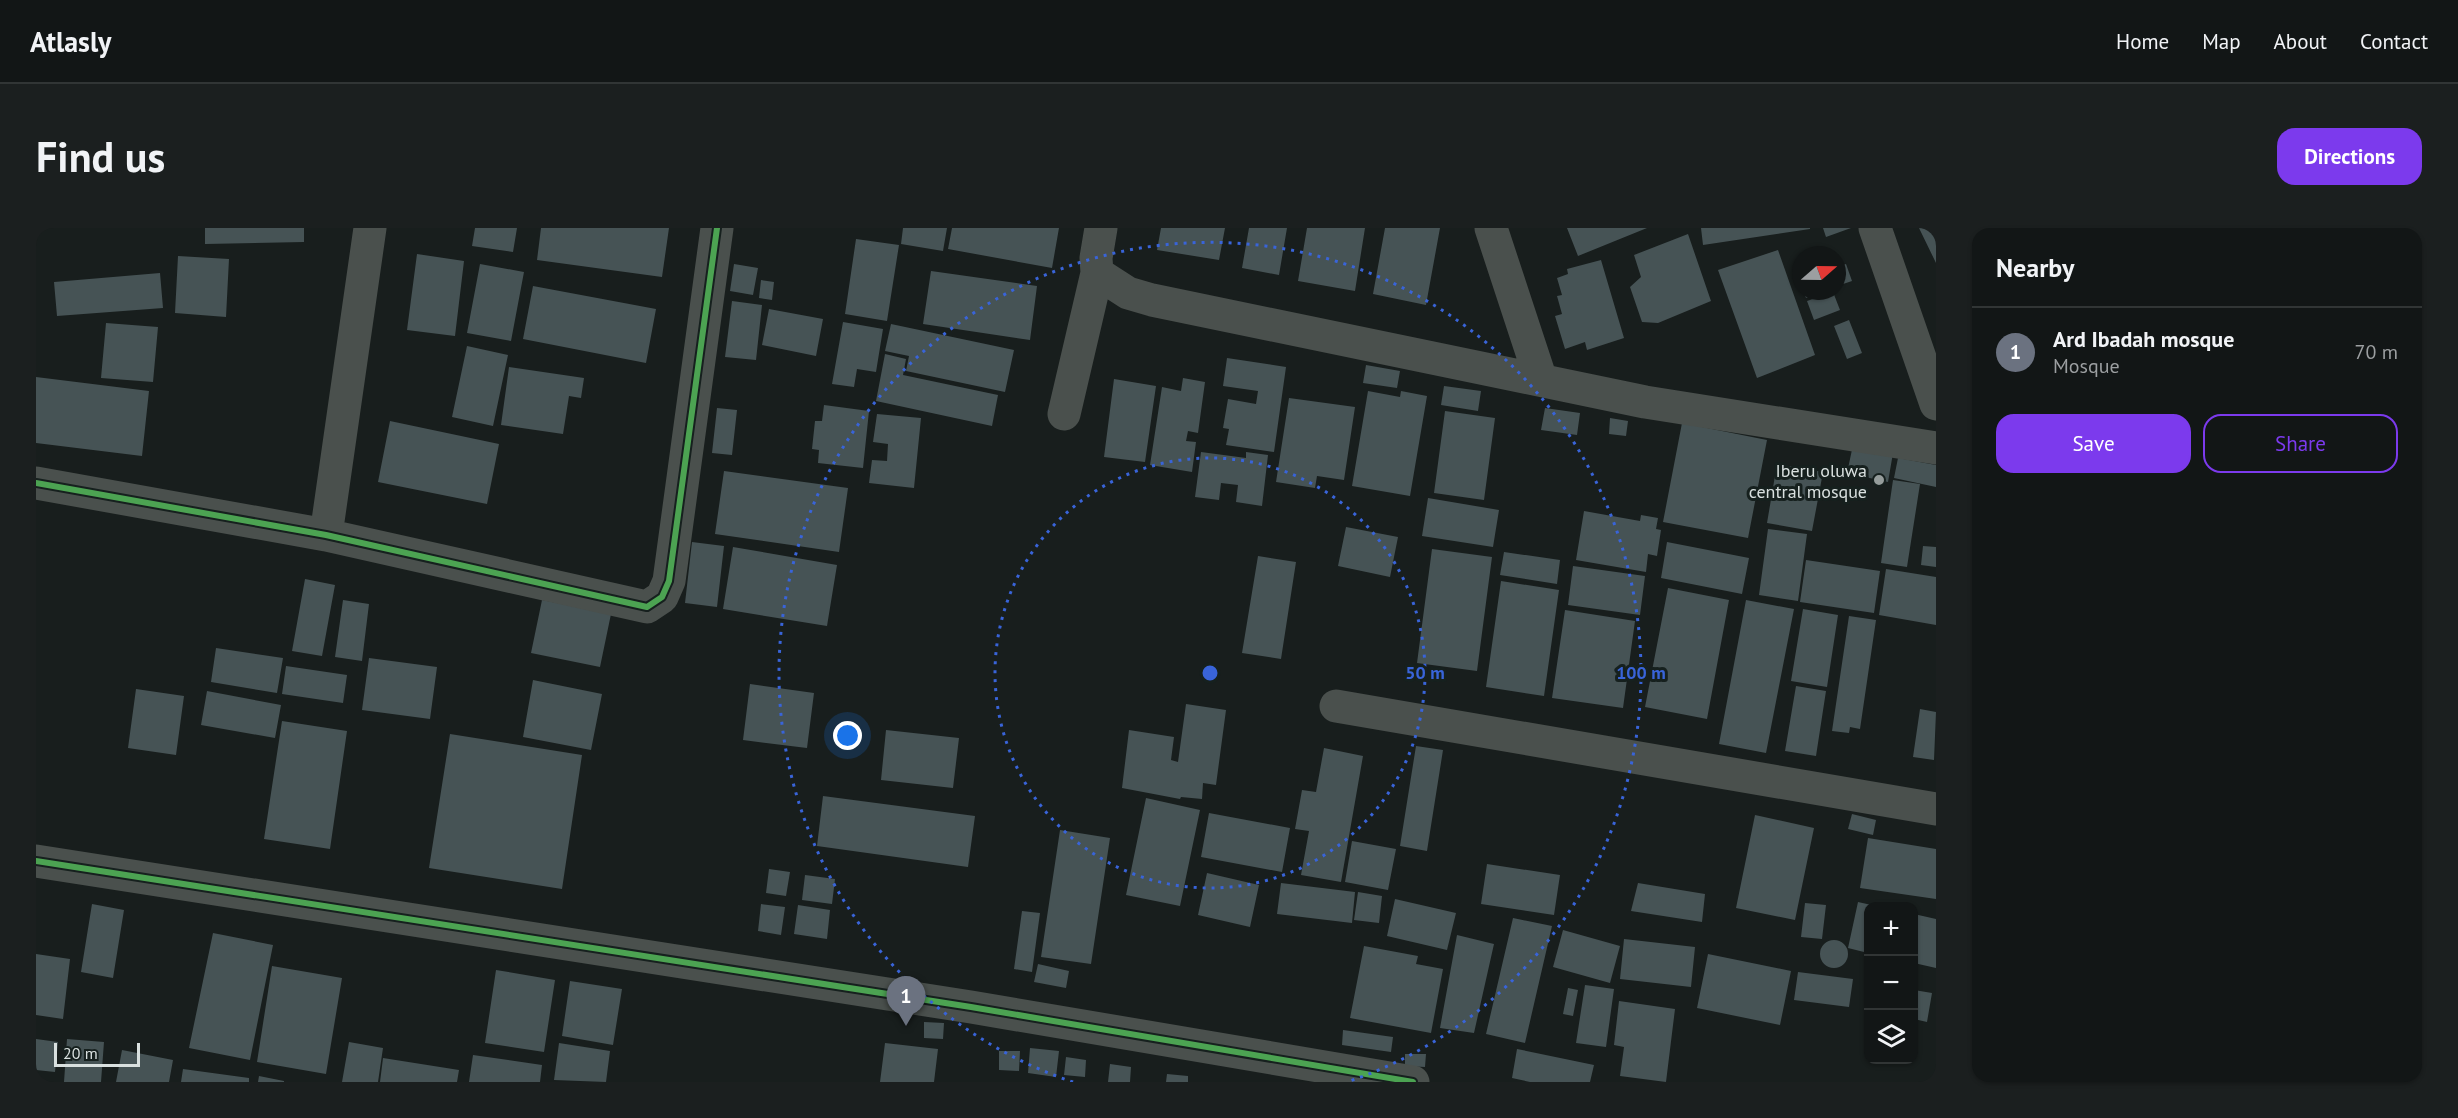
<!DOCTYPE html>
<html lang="en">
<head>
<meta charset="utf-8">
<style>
	body { margin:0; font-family:"PT Sans",sans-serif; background:#1b1f1f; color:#f1f3f6 }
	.controls { position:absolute; right:18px; bottom:18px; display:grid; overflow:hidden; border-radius:12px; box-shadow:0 2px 4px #0004 }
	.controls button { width:54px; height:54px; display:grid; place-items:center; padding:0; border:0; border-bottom:2px solid #313535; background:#121616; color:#f1f3f6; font:30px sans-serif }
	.compass { position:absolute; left:1756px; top:18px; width:54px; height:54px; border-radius:50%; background:#121616; box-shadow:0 2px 4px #0004; rotate:70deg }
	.scale { position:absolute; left:18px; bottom:15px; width:86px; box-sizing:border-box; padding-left:6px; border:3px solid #d9e0df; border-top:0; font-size:16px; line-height:21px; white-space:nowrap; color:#d9e0df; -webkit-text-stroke:4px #16201e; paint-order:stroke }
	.you { position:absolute; left:812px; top:508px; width:21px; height:21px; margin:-15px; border:4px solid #fff; border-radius:50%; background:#1a73e8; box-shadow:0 0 0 9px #1a73e833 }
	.badge { display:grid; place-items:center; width:39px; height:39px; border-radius:50%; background:#7c3aed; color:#fff; font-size:20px; font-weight:700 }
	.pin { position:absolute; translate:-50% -50px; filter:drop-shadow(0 2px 3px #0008) }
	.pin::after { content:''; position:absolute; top:32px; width:21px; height:18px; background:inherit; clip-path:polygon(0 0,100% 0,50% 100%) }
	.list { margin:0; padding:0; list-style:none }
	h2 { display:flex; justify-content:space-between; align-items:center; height:78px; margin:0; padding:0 24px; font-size:26px }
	h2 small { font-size:20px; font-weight:400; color:#9c9fa1 }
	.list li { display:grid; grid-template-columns:39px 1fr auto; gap:18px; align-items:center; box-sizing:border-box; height:90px; padding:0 24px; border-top:2px solid #313535 }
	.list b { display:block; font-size:22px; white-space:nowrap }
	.list p { margin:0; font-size:20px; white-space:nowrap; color:#9c9fa1 }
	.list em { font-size:20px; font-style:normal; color:#9c9fa1 }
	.actions { display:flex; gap:12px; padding:18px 24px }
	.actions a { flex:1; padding:14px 0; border:2px solid #7c3aed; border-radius:18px; text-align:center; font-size:21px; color:#7c3aed }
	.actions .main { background:#7c3aed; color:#fff }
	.icon { flex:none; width:33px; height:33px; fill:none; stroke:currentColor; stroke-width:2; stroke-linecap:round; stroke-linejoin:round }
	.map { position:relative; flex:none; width:1900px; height:854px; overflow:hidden; border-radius:18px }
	header { display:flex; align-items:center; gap:36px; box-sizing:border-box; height:84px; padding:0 30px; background:#121616; border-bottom:2px solid #313535 }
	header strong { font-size:28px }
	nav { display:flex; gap:33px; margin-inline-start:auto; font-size:21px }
	.intro { display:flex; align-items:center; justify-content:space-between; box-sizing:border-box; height:144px; padding:0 36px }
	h1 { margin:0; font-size:42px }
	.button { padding:15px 27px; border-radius:18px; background:#7c3aed; color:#fff; font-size:21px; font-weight:700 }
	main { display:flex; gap:36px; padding:0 36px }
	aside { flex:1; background:#121616; border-radius:18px; box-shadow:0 2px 4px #0004 }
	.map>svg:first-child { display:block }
	.building { fill:#465355 }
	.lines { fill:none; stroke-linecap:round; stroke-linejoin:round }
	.minor { stroke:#4a504d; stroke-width:33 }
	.cycleway-casing { stroke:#16201e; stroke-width:10 }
	.cycleway { stroke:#4ca352; stroke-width:6 }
	.ring { fill:none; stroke:#3964d9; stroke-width:3; stroke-dasharray:3 6 }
	.poi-dot { fill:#959c9b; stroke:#16201e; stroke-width:2 }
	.labels { text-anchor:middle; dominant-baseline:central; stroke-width:6; stroke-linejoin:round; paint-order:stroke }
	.poi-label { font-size:18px; fill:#d9e0df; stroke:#16201e; text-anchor:end }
	.centre { fill:#3964d9; stroke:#16201e; stroke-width:3 }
	.ring-label { font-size:18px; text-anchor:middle; font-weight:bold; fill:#3964d9; stroke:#16201e; stroke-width:6; stroke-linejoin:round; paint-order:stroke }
</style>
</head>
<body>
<header>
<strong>Atlasly</strong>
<nav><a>Home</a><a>Map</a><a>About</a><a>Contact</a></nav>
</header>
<div class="intro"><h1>Find us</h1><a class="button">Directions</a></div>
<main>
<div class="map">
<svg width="1900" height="854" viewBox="0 0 1900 854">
	<rect width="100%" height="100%" fill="#181e1d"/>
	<path class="building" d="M 169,0 L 268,0 L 268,14 L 169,16 Z
		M 439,0 L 481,0 L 477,24 L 436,18 Z
		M 505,0 L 633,0 L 626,49 L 501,32 Z
		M 867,0 L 911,0 L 907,23 L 865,16 Z
		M 916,0 L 1023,0 L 1016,40 L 912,21 Z
		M 1125,0 L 1189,0 L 1183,32 L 1121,22 Z
		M 1213,0 L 1251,0 L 1243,47 L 1206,40 Z
		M 1271,0 L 1329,0 L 1319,63 L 1262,53 Z
		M 1349,0 L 1404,0 L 1390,77 L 1337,66 Z
		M 1531,0 L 1611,0 L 1542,28 Z
		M 1665,0 L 1774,0 L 1774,1 L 1667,17 Z
		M 1787,0 L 1815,0 L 1790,9 Z
		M 1883,0 L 1900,0 L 1900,35 Z
		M 1652,6 L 1675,73 L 1622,95 L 1606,94 L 1594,59 L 1605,49 L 1598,27 Z
		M 820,11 L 863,17 L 851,93 L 809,86 Z
		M 1742,22 L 1779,127 L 1721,150 L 1682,42 Z
		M 381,26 L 428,33 L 419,108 L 371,102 Z
		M 142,28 L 193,31 L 190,89 L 139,85 Z
		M 1565,32 L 1588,110 L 1551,122 L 1549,114 L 1529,121 L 1519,88 L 1526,86 L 1521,68 L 1526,67 L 1521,50 L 1532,46 L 1531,41 Z
		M 444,36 L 488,44 L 475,113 L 431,105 Z
		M 698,36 L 722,40 L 717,67 L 694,63 Z
		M 1810,36 L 1816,53 L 1801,58 L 1801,39 Z
		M 895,43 L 1001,58 L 994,112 L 887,96 Z
		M 124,45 L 127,80 L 21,88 L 18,54 Z
		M 725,52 L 738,54 L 736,72 L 723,70 Z
		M 497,58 L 620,81 L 610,135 L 487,111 Z
		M 1767,63 L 1789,63 L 1770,70 Z
		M 1797,64 L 1804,82 L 1778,92 L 1771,73 Z
		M 696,73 L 726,77 L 720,132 L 689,129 Z
		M 733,81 L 787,91 L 780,128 L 726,117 Z
		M 1813,92 L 1826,125 L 1811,131 L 1798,98 Z
		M 807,94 L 847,101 L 840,144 L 821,141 L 818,159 L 796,156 Z
		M 70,95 L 122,99 L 117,154 L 65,150 Z
		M 855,96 L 978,122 L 969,164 L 870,143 L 873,128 L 849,123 Z
		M 431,118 L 472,127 L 457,198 L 416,189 Z
		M 849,126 L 870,131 L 867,147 L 962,167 L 956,198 L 840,173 Z
		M 1191,130 L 1250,139 L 1238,224 L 1190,217 L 1193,201 L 1187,200 L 1192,171 L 1220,176 L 1222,163 L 1187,158 Z
		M 1330,137 L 1364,143 L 1361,160 L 1327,155 Z
		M 473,139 L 548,150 L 545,170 L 533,168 L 527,206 L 465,197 Z
		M 0,149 L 113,163 L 106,228 L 0,215 Z
		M 1147,150 L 1169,154 L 1162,205 L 1152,203 L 1150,213 L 1160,214 L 1156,244 L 1114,237 L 1126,159 L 1145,163 Z
		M 1078,151 L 1120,158 L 1109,234 L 1068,229 Z
		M 1408,158 L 1445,163 L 1442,183 L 1405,177 Z
		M 1332,163 L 1364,169 L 1365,163 L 1391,168 L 1374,268 L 1316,258 Z
		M 1253,170 L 1319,179 L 1308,252 L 1281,248 L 1279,260 L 1240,254 Z
		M 788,177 L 833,183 L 827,240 L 782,235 L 783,222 L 776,221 L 779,193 L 786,193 Z
		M 681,180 L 701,182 L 696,227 L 676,225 Z
		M 1509,180 L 1544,185 L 1541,207 L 1505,202 Z
		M 1409,183 L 1459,190 L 1448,272 L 1398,265 Z
		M 841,186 L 885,190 L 878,260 L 833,255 L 836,232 L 851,233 L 852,216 L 837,214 Z
		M 1574,190 L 1592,193 L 1590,208 L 1573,206 Z
		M 354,193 L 463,216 L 451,276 L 342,254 Z
		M 1646,195 L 1731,212 L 1712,310 L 1627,294 Z
		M 1817,217 L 1857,225 L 1852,254 L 1811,245 Z
		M 1165,224 L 1210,230 L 1210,224 L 1232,227 L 1226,278 L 1200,274 L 1202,257 L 1185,255 L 1183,272 L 1159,269 Z
		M 1862,230 L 1900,237 L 1900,259 L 1858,250 Z
		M 1741,236 L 1787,244 L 1776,303 L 1731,295 Z
		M 688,243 L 812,260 L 803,324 L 679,306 Z
		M 1857,252 L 1884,256 L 1871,339 L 1845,335 Z
		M 1392,270 L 1463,282 L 1457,319 L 1386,308 Z
		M 1548,283 L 1604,293 L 1605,287 L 1622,290 L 1620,301 L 1625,302 L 1621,328 L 1612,326 L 1610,344 L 1540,332 Z
		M 1310,299 L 1362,309 L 1354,349 L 1302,338 Z
		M 1732,301 L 1771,306 L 1762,373 L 1723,367 Z
		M 656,314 L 688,318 L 681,379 L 649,375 Z
		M 1631,314 L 1713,330 L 1706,366 L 1625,350 Z
		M 1887,318 L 1900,319 L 1900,339 L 1885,337 Z
		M 697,319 L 801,337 L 791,398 L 687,381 Z
		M 1396,321 L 1456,329 L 1441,443 L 1381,435 Z
		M 1468,324 L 1524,332 L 1521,356 L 1464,347 Z
		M 1222,328 L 1260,334 L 1245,431 L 1206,425 Z
		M 1770,332 L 1844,343 L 1838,385 L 1764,374 Z
		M 1537,338 L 1609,348 L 1604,387 L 1532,377 Z
		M 1850,341 L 1900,349 L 1900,397 L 1843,387 Z
		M 269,351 L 299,357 L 286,428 L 256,423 Z
		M 1465,353 L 1523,362 L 1508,468 L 1450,459 Z
		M 1632,360 L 1693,372 L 1671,491 L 1609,479 Z
		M 307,372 L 333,376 L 326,433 L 299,429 Z
		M 506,372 L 575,386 L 564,439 L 495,425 Z
		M 1710,372 L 1758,381 L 1730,525 L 1683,516 Z
		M 1767,381 L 1802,387 L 1791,459 L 1755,453 Z
		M 1529,382 L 1599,393 L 1587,480 L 1516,470 Z
		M 1813,388 L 1840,392 L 1824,501 L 1814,499 L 1813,505 L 1796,503 Z
		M 180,420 L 247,430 L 241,465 L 175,454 Z
		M 333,430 L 401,439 L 394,491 L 326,482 Z
		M 250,438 L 311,447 L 307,475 L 246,466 Z
		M 497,452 L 566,466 L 555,522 L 487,509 Z
		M 714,456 L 778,465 L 771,520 L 707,512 Z
		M 1760,458 L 1790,463 L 1780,528 L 1749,523 Z
		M 100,461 L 148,468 L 140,527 L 92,520 Z
		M 171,463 L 245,477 L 239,510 L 165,497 Z
		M 1150,476 L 1190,482 L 1180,557 L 1167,555 L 1166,571 L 1145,569 L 1144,571 L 1086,560 L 1093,502 L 1138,509 L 1135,532 L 1142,534 Z
		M 1884,481 L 1900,484 L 1898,532 L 1877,529 Z
		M 246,493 L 311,503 L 294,621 L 228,611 Z
		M 850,502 L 923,510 L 917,560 L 845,552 Z
		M 414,506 L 546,527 L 526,661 L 393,640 Z
		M 1380,518 L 1407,522 L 1391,623 L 1364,618 Z
		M 1288,520 L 1327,528 L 1305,654 L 1265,647 L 1273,603 L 1259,601 L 1266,562 L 1280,564 Z
		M 787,568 L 939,588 L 932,639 L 781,618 Z
		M 1110,570 L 1164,582 L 1144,678 L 1090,667 Z
		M 1173,585 L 1254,600 L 1246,644 L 1165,629 Z
		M 1816,586 L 1840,592 L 1837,607 L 1812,601 Z
		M 1719,587 L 1778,600 L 1759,692 L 1700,680 Z
		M 1024,602 L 1074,610 L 1055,736 L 1005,729 Z
		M 1832,610 L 1900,621 L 1900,671 L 1824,660 Z
		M 1316,613 L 1360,621 L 1352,662 L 1309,654 Z
		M 1451,636 L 1524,647 L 1518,687 L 1445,676 Z
		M 733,641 L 754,644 L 750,668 L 730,665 Z
		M 1171,645 L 1223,657 L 1214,699 L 1162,687 Z
		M 769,647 L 799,651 L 796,676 L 766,672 Z
		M 1245,655 L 1319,664 L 1316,695 L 1241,686 Z
		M 1602,655 L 1669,666 L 1666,694 L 1595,683 Z
		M 1322,664 L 1346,668 L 1343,695 L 1318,692 Z
		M 1359,671 L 1420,685 L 1411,722 L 1351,708 Z
		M 1822,674 L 1840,678 L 1832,678 L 1832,725 L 1812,720 Z
		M 1769,675 L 1790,677 L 1786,711 L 1765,709 Z
		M 56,676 L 88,682 L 77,750 L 45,744 Z
		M 725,676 L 749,679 L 745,707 L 722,703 Z
		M 762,677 L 794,682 L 791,711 L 758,706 Z
		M 986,683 L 1004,685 L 996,744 L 978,741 Z
		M 1878,686 L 1900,691 L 1900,740 L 1878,735 Z
		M 1477,690 L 1516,698 L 1489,815 L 1450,806 Z
		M 1527,702 L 1584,718 L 1574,755 L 1517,739 Z
		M 177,705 L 237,717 L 214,832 L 153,820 Z
		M 1421,707 L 1458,716 L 1438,805 L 1404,800 Z
		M 1588,711 L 1659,719 L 1655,759 L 1584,751 Z
		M1784 726a14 14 0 1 1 28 0a14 14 0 1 1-28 0Z
		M 1328,718 L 1382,728 L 1380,736 L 1407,741 L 1395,805 L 1314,790 Z
		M 0,726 L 34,731 L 27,791 L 0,787 Z
		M 1672,726 L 1755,743 L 1744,797 L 1661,780 Z
		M 1002,736 L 1033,743 L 1030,760 L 998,754 Z
		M 236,738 L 306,750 L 290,846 L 221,834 Z
		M 460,742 L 519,752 L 508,824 L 449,815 Z
		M 1762,744 L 1817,751 L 1813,779 L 1758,772 Z
		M 534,753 L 586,761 L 577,817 L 526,808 Z
		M 1549,757 L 1578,761 L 1570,819 L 1540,815 Z
		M 1532,760 L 1542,762 L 1537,788 L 1527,786 Z
		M 1878,762 L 1896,765 L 1891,794 L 1878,791 Z
		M 1583,773 L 1639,781 L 1630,854 L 1584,848 L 1588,819 L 1578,817 Z
		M 888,794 L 908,795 L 907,811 L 888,810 Z
		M 1307,802 L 1357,809 L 1355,824 L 1306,817 Z
		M 0,811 L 22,814 L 19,844 L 0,842 Z
		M 31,811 L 68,814 L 65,854 L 28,854 Z
		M 313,814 L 347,820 L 342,854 L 306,854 Z
		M 523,815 L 574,823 L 570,854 L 518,852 Z
		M 849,815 L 902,821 L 898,854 L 844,854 Z
		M 994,820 L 1023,823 L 1020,849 L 992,845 Z
		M 1481,821 L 1558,837 L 1554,854 L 1494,854 L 1476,850 Z
		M 86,822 L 137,832 L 133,854 L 80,854 Z
		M 963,823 L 984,823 L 983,843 L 963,842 Z
		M 1369,826 L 1390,826 L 1389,839 L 1369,838 Z
		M 437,827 L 506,837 L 504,854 L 433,854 Z
		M 1030,829 L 1050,832 L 1049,849 L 1028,847 Z
		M 347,830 L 423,842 L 421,854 L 344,854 Z
		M 1074,836 L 1095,839 L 1094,854 L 1072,854 Z
		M 147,841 L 213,850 L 213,854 L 145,854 Z
		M 1131,846 L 1152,848 L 1152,854 L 1130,854 Z
		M 223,848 L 248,853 L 248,854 L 222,854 Z"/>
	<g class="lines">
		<path class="minor" d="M 1065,0 L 1060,30 L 1061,45 L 1092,65 L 1116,72 L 1609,174 L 1900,220
			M 1455,0 L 1505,152
			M 1839,0 L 1900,176
			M 1028,186 L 1061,45
			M 0,255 L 290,307 L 611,379 L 626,369 L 633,353 L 681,0
			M 290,307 L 334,0
			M 1300,478 L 1900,581
			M 0,633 L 935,779 L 1377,854"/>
		<g class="cycleway-casing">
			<path id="cycleway" d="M 0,255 L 290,307 L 611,379 L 626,369 L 633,353 L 681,0
				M 0,633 L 935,779 L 1377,854"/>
		</g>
		<use href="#cycleway" class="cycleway"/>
	</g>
	<g class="ring">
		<circle cx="1174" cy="445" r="215"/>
		<path d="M1037 854A431 431 0 1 1 1311 854"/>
	</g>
	<circle class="poi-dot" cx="1843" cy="252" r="6"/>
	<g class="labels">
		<g class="poi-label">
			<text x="1831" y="242">Iberu oluwa<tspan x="1831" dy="21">central mosque</tspan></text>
		</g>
	</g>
	<circle cx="1174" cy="445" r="9" class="centre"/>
	<g class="ring-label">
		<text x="1389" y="451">50 m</text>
		<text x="1605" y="451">100 m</text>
	</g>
</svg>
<div class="controls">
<button>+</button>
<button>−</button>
<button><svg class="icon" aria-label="layers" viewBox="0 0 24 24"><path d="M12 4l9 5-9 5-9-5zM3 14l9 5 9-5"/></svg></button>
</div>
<svg class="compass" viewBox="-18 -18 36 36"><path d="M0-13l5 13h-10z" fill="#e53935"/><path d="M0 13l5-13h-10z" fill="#9c9fa1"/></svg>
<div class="scale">20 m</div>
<div class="you"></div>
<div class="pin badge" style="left:870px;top:798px;background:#6b7280">1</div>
</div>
<aside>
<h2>Nearby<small></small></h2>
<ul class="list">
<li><span class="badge" style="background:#6b7280">1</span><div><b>Ard Ibadah mosque</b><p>Mosque</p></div><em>70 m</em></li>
</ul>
<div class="actions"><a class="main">Save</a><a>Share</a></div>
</aside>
</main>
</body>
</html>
